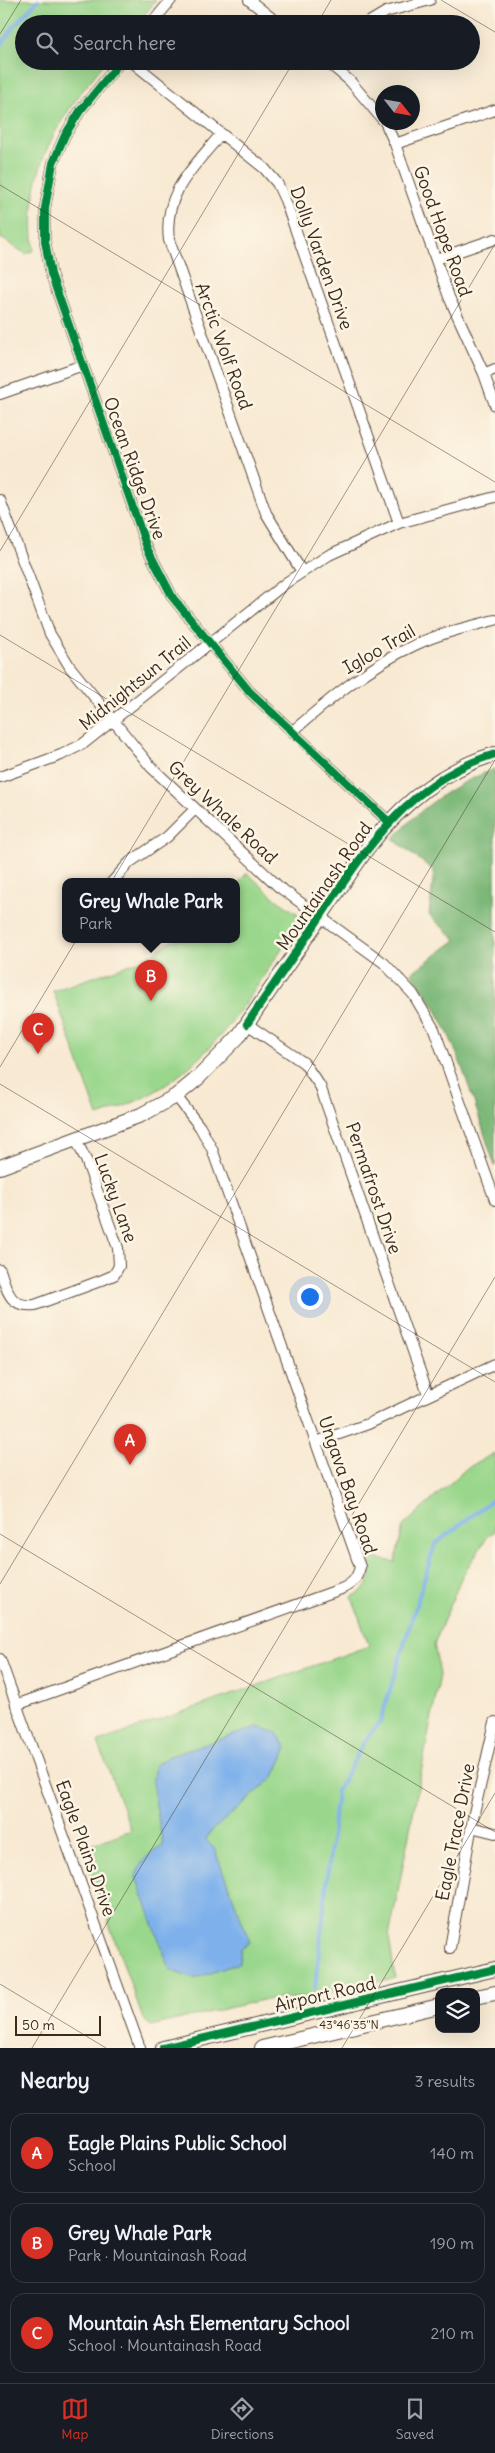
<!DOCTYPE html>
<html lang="en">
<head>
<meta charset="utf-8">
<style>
	body { margin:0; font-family:Delius,sans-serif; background:#242831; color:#f1f3f6 }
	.controls { position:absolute; right:15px; bottom:15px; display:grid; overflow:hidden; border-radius:10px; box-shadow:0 5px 20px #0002 }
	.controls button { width:45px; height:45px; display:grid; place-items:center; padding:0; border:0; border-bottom:1px solid #363941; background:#171b24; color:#f1f3f6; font:25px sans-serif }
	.compass { position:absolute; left:375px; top:85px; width:45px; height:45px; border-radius:50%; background:#171b24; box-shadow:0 5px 20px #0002; rotate:121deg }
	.scale { position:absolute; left:15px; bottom:12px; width:86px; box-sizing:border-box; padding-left:5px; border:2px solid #3b2a1e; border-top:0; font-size:14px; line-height:18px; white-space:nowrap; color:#3b2a1e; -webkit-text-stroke:4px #fcf5e5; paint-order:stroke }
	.you { position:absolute; left:309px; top:1296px; width:18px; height:18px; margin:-12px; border:4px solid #fff; border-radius:50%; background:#1a73e8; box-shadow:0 0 0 8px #1a73e833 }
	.badge { display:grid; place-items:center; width:32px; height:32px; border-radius:50%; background:#d93025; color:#fff; font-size:16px; font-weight:700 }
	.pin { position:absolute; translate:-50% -41px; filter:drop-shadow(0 1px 2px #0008) }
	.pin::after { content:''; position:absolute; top:26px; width:18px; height:15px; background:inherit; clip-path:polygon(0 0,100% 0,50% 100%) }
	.popup { position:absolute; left:62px; top:878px; width:178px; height:65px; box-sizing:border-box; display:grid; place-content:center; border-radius:10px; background:#171b24; filter:drop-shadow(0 1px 4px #0005); font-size:16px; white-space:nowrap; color:#9ea1a6 }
	.popup b { font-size:19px; color:#f1f3f6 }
	.popup::after { content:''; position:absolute; left:50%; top:100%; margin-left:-10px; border:10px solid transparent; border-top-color:#171b24 }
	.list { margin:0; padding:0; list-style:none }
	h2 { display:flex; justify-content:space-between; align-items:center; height:65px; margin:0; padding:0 20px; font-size:21px }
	h2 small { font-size:16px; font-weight:400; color:#9ea1a6 }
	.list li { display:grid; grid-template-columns:32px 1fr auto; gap:15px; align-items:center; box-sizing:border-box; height:80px; margin:0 10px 10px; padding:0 10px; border:1px solid #363941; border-radius:15px }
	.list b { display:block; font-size:19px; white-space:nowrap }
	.list p { margin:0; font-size:16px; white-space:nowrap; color:#9ea1a6 }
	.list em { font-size:16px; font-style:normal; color:#9ea1a6 }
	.icon { flex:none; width:28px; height:28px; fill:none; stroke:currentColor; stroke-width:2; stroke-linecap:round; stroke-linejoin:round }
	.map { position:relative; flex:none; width:495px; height:2048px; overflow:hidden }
	.search { position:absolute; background:#171b24; box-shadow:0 5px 20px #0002; left:15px; right:15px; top:15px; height:55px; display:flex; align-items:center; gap:12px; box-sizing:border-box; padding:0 18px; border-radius:28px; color:#9ea1a6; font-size:19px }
	.sheet { height:335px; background:#171b24 }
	nav { display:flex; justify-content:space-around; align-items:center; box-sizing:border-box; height:70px; border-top:1px solid #363941; background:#171b24; font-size:14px; color:#9ea1a6 }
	nav a { display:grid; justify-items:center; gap:2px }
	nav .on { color:#d93025 }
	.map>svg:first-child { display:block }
	.green { fill:#9ad78c; stroke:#6a8055 }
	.forest { fill:#7bb878; stroke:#5b714b }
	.water { fill:#7eb1eb; stroke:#5c6e84 }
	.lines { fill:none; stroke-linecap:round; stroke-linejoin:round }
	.stream { stroke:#7eb1eb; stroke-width:4 }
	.street-casing { stroke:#574739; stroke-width:12 }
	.secondary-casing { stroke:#574739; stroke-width:16 }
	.street { stroke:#fff; stroke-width:10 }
	.secondary { stroke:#fff; stroke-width:14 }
	.cycleway-casing { stroke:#fcf5e5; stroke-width:11 }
	.cycleway { stroke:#00873e; stroke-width:8 }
	.ticks { fill:none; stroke:#3b2a1e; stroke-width:1; stroke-opacity:0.45 }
	.labels { text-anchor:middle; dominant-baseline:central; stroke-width:5; stroke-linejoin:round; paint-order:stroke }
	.street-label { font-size:18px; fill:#3b2a1e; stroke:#fcf5e5 }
	.ticks-label { font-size:12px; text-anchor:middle; fill:#3b2a1e; stroke:#fcf5e5; stroke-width:5; stroke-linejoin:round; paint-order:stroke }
</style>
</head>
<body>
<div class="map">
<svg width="495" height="2048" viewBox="0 0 495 2048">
	<rect width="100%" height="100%" fill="#fcf5e5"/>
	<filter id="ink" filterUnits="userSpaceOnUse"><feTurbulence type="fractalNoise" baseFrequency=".02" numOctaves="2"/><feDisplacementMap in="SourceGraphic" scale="10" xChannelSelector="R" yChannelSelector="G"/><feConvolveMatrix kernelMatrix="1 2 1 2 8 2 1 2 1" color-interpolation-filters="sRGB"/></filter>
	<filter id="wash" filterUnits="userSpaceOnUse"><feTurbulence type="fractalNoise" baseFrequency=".0096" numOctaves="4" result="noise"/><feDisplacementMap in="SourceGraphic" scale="20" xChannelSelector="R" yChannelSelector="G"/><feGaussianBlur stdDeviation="1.12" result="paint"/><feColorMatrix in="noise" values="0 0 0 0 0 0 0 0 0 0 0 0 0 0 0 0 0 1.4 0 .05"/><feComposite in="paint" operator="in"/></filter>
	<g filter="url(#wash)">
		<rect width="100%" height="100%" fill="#f8e9d2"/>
		<path class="green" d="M 0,0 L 156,0 L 137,24 L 24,24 L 24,61 L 106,61 C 56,123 25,166 34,250 L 26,254 L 1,238 L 0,239 Z
			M 247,873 L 277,900 L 298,914 L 299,922 C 261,979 225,1045 167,1084 C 146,1098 122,1108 98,1116 L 53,991 L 145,959 L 172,940 L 236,940 L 236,886 Z
			M 495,1453 L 495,1531 L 488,1536 L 462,1576 L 434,1644 L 440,1675 L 389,1937 L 395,1978 L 306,1998 L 262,2000 L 151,2026 L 143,2019 L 82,1848 L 131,1830 L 98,1742 L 369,1646 L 352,1597 C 370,1588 375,1575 369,1557 L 395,1562 L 403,1526 L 467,1468 Z"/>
		<path class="forest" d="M 495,769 L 495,1166 C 472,1100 456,1028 411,973 L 456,940 L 429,915 L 434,871 L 393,839 C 421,807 455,783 495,769 Z"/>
		<path class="water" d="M 257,1727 L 276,1732 L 287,1748 L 274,1777 L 209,1833 L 206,1840 L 214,1848 L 250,1942 L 241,1948 L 239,1963 L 194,1979 L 170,1970 L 136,1877 C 140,1861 149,1853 163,1846 L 152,1782 L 155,1765 L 167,1757 Z"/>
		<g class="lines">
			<path class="stream" d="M 0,47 L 14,26 L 38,0
				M 315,1988 L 337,1791 L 366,1739 L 380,1722 L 435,1544 L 495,1498"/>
		</g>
	</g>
	<g filter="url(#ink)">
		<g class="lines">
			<g class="street-casing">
				<path id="street" d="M 249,0 L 279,24
					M 151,24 L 171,0
					M 366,24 L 386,12 L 430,0
					M 121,61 L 80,111 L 65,135 L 53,163 L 45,208 L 45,241 L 51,274 L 83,365 L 147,548 L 173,598 L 250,692 L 389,822
					M 131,61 L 264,168 L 277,183 L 285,200 L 399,523
					M 326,61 L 350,81 L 382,119
					M 385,122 L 395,144 L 449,297 L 484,374 L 495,405
					M 221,134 C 193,168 163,193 169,240 L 266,513 L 302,572
					M 395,144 L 495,110
					M 436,259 L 495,239
					M 484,374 L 495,369
					M 0,394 L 83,365
					M 0,500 L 50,634 L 70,667 L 151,767 L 279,887 L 384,963 L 413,994 L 434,1029 L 495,1200
					M 293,731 C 331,698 369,666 415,645 C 440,633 468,627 495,620
					M 0,777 L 61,755 L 83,744 L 287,582 L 329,555 L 399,523 L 495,497
					M 112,882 L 130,862 L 167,837 L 195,809
					M 247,1024 L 304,1063 L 320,1086 L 428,1394
					M 0,1270 C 7,1290 9,1308 35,1305 L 100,1281 L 114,1275 L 119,1266 L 118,1248 L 86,1160 L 76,1140
					M 316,1442 L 368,1424 L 495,1364
					M 0,1659 L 140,2048
					M 16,1705 L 341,1589 C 352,1584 357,1579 360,1567 L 212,1149 L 200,1127 L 176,1096
					M 471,1827 L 495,1833
					M 450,1948 L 474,1813 L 495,1722"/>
			</g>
			<g class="secondary-casing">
				<path id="secondary" d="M 0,1167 L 141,1115 L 176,1096 L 198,1078 L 238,1037 L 366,850 C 399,806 442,770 495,754
					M 476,1997 L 495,1993
					M 163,2048 L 495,1969
					M 262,2048 L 439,2006"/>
			</g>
			<use href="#street" class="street"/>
			<use href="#secondary" class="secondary"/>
			<g class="cycleway-casing">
				<path id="cycleway" d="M 121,61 L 80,111 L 65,135 L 53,163 L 45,208 L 45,241 L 51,274 L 83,365 L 147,548 L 173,598 L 250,692 L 389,822
					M 247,1024 C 271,988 296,953 320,917 C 367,847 410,780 495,754
					M 163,2048 L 495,1969"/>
			</g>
			<use href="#cycleway" class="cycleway"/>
		</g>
	</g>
	<path class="ticks" d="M 441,0 L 495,32M 317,24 L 331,0M 0,34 L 21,0M 0,185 L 495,482M 0,551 L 294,61M 0,635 L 495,932M 0,1067 L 495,244M 0,1084 L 495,1382M 0,1534 L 495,1832M 0,1584 L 495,760M 0,1984 L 106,2048M 32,2048 L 495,1277M 342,2048 L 495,1793"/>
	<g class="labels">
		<g class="street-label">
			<text transform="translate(443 231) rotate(70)">Good Hope Road</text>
			<text transform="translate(322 258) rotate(70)">Dolly Varden Drive</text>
			<text transform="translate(224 346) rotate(70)">Arctic Wolf Road</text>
			<text transform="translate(135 468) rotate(70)">Ocean Ridge Drive</text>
			<text transform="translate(379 649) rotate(-30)">Igloo Trail</text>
			<text transform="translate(135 683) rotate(-39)">Midnightsun Trail</text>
			<text transform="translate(223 812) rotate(43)">Grey Whale Road</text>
			<text transform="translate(324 886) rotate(-55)">Mountainash Road</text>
			<text transform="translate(374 1188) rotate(71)">Permafrost Drive</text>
			<text transform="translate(116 1198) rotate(70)">Lucky Lane</text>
			<text transform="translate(348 1485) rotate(71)">Ungava Bay Road</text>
			<text transform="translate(455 1832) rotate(-79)">Eagle Trace Drive</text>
			<text transform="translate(86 1848) rotate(70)">Eagle Plains Drive</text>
			<text transform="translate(325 1994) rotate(-13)">Airport Road</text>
		</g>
	</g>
	<g class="ticks-label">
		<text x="349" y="2029">43°46'35"N</text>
	</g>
</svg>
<div class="controls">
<button><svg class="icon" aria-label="layers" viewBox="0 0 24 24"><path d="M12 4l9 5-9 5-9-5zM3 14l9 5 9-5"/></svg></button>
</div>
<svg class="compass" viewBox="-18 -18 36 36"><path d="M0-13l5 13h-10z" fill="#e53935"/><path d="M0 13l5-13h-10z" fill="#9ea1a6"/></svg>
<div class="scale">50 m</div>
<div class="you"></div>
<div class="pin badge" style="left:130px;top:1465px">A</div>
<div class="pin badge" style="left:151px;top:1001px">B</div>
<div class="popup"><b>Grey Whale Park</b>Park</div>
<div class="pin badge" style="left:38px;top:1054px">C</div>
<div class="search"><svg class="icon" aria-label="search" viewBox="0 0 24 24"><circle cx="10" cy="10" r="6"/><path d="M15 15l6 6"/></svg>Search here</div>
</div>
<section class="sheet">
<h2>Nearby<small>3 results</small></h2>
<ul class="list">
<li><span class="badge">A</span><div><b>Eagle Plains Public School</b><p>School</p></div><em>140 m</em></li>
<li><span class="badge">B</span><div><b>Grey Whale Park</b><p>Park · Mountainash Road</p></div><em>190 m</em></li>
<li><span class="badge">C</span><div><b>Mountain Ash Elementary School</b><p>School · Mountainash Road</p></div><em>210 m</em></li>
</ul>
</section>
<nav>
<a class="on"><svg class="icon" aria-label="map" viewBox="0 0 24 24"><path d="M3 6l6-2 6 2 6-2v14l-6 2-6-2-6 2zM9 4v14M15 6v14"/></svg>Map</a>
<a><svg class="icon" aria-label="directions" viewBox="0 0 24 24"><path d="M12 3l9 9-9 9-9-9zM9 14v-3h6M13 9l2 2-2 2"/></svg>Directions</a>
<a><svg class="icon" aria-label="saved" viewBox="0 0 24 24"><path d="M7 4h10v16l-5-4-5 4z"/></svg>Saved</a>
</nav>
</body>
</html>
